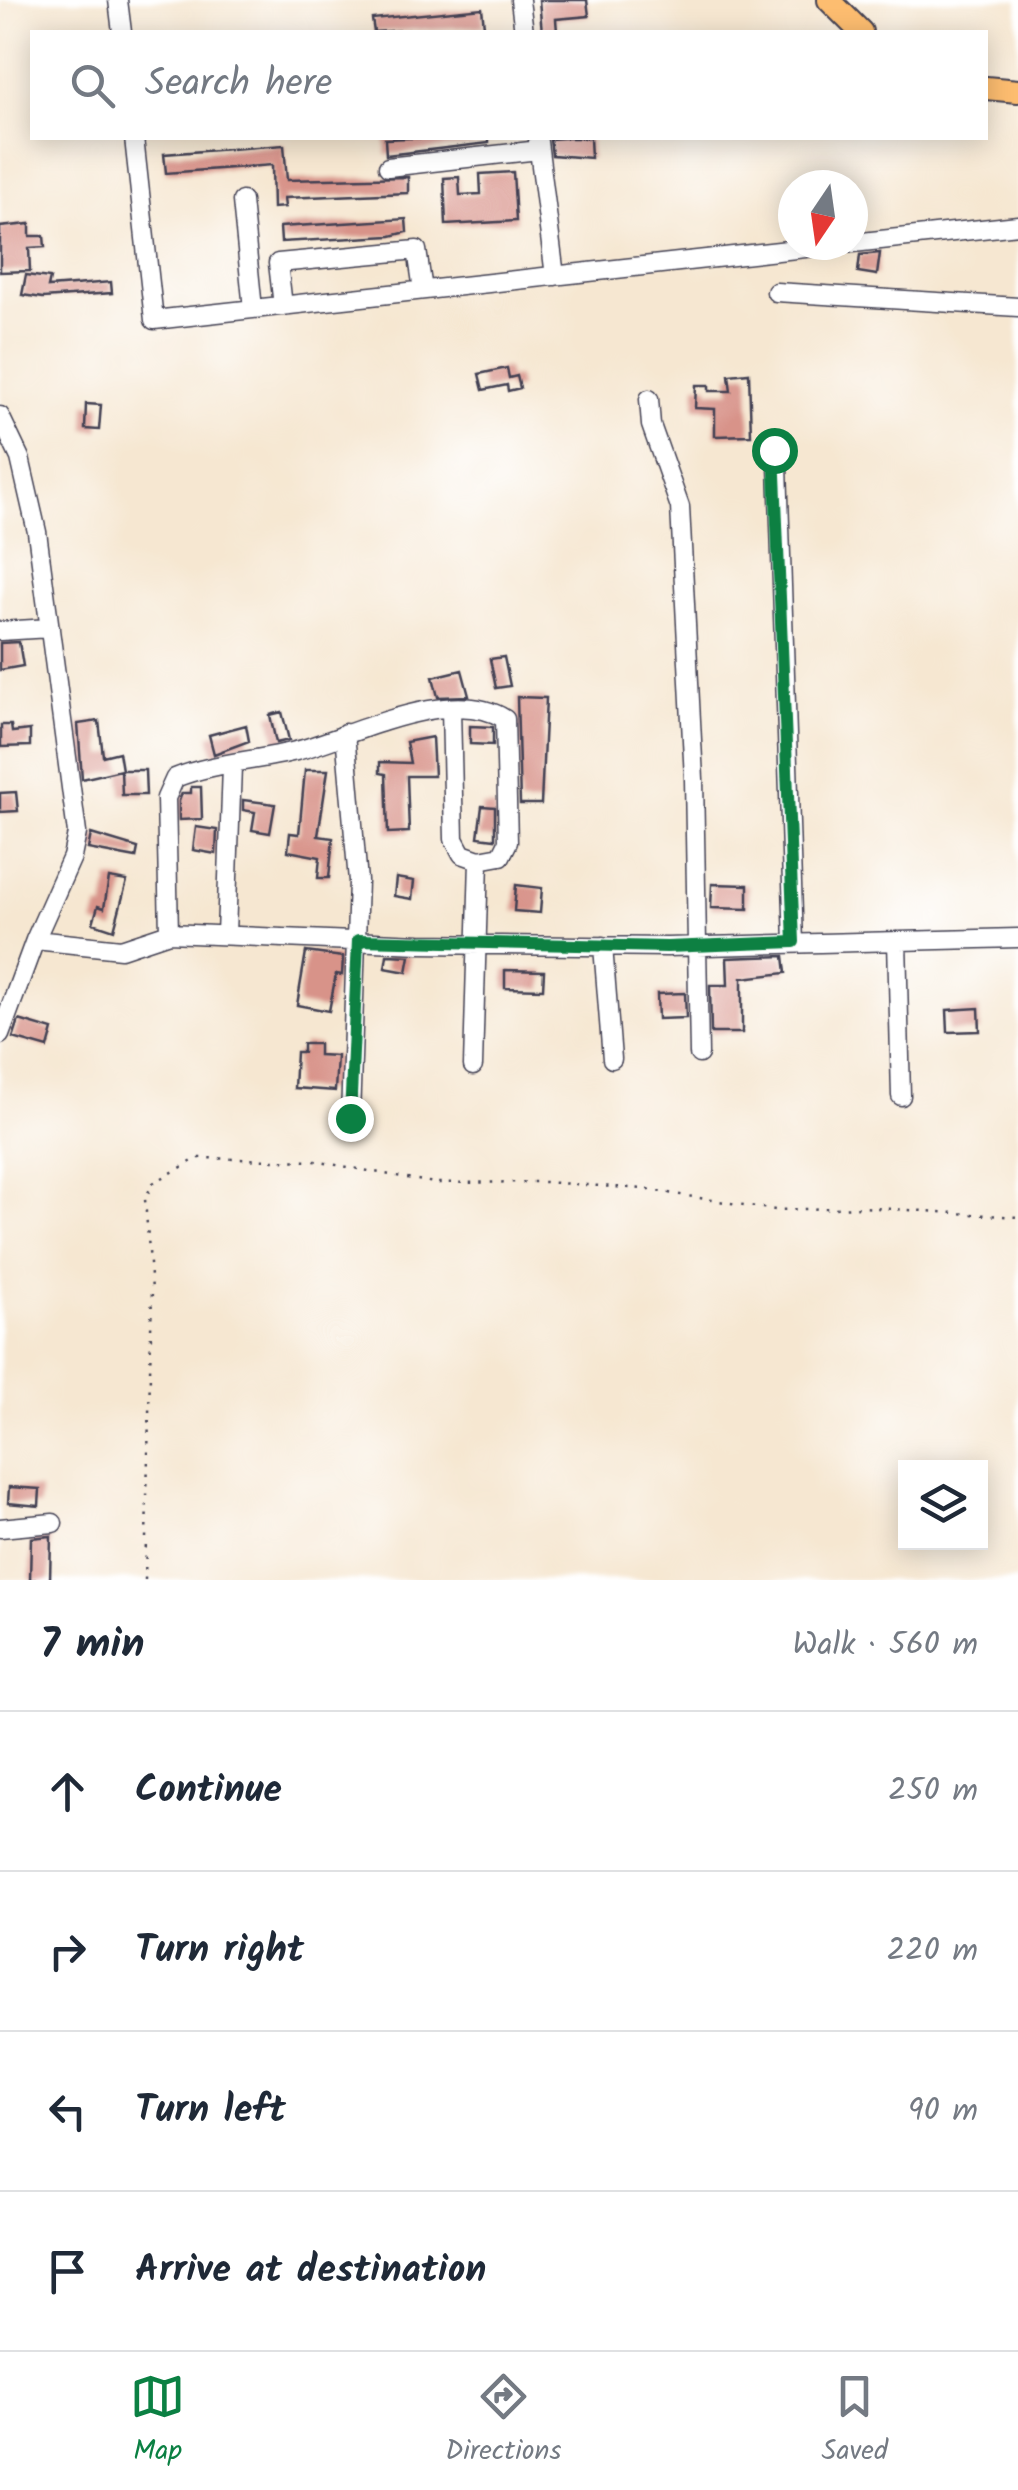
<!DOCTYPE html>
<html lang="en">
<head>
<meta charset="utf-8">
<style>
	body { margin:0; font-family:Kalam,sans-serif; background:#f6f6f7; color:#1f2937 }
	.controls { position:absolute; right:30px; bottom:30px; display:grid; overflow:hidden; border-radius:0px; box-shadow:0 5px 25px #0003 }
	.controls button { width:90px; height:90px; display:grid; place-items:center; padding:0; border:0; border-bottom:2px solid #e0e1e3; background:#fff; color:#1f2937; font:50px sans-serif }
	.compass { position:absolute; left:778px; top:170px; width:90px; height:90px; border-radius:50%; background:#fff; box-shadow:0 5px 25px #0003; rotate:193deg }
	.stop { position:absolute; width:30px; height:30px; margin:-22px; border:8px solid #0b8043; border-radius:50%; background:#fff }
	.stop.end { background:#0b8043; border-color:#fff; box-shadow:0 2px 10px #0008 }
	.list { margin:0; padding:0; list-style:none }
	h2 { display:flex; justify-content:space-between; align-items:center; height:130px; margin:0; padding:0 40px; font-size:42px }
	h2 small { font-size:32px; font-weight:400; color:#747a83 }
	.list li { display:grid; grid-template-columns:65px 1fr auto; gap:30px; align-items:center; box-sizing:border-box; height:160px; padding:0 40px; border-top:2px solid #e0e1e3 }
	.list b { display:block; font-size:38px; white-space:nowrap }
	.list em { font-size:32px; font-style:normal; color:#747a83 }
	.icon { flex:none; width:55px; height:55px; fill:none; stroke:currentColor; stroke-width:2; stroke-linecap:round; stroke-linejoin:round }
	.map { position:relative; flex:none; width:1018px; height:1580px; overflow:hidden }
	.search { position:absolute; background:#fff; box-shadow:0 5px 25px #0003; left:30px; right:30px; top:30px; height:110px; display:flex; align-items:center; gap:25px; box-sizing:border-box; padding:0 35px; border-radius:0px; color:#747a83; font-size:38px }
	.sheet { height:770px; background:#fff }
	nav { display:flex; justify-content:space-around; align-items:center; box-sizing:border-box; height:140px; border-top:2px solid #e0e1e3; background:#fff; font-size:28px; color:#747a83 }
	nav a { display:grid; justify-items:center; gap:5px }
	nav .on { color:#0b8043 }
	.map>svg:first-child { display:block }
	.building { fill:#d89389 }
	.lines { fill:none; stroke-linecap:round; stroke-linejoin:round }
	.minor-casing { stroke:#424052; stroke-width:21 }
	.major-casing { stroke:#424052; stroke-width:26 }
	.path { stroke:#424052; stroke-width:2.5; stroke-dasharray:2.5 8; stroke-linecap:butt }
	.minor { stroke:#fff; stroke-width:18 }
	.major { stroke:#fdbd6f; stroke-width:22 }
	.route { stroke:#0b8043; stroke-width:12 }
</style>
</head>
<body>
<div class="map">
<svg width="1018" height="1580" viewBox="0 0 1018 1580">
	<rect width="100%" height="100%" fill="#fff"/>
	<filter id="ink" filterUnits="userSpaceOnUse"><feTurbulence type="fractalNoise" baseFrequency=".01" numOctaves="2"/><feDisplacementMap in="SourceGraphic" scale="20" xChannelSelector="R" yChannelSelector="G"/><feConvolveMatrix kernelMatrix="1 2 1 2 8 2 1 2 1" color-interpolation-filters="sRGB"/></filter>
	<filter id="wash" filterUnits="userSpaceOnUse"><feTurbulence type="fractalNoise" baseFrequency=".0048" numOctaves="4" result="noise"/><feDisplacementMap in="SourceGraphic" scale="40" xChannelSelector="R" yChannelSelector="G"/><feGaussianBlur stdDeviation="2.25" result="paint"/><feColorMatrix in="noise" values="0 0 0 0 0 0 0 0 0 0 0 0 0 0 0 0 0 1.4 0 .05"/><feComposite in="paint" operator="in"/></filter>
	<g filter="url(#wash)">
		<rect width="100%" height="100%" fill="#f6e7d1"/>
		<g id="blocks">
			<path class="building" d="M 539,0 L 587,0 L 589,16 L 556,19 L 557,32 L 542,32 Z
				M 482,8 L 484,26 L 374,32 L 372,19 Z
				M 409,138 L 489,138 L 489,143 L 386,155 L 385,139 Z
				M 564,138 L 590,138 L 591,158 L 552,155 L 550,139 Z
				M 284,145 L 287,180 L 408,177 L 408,193 L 284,198 L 285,207 L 273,208 L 272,165 L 166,173 L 164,154 Z
				M 513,172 L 516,221 L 446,225 L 444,178 L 459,177 L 460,195 L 481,194 L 480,174 Z
				M 406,219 L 407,232 L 391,236 L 281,242 L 280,227 Z
				M 30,224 L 30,236 L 44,236 L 45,247 L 29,248 L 30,271 L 0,272 L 0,227 Z
				M 880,253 L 877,275 L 858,272 L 860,255 Z
				M 26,275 L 50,278 L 48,287 L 111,282 L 112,293 L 43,298 L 22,295 Z
				M 507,368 L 509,378 L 517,376 L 520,388 L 508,391 L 507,385 L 483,390 L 479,374 Z
				M 749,373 L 751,435 L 715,436 L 715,409 L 695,408 L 696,385 L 709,385 L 709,391 L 731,391 L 729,375 Z
				M 86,404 L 101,405 L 99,430 L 85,429 Z
				M 19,642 L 23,666 L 0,670 L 0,643 Z
				M 504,657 L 510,686 L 496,688 L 490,659 Z
				M 462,670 L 469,696 L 438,697 L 433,677 Z
				M 517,697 L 546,698 L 541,804 L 520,804 Z
				M 282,712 L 289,740 L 276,743 L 270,715 Z
				M 99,721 L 103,756 L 119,752 L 122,770 L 145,770 L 146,795 L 122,795 L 121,770 L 82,779 L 78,724 Z
				M 1,725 L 11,725 L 12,732 L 30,730 L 30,746 L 1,747 Z
				M 246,725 L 249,741 L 214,754 L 209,735 Z
				M 470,726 L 493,727 L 493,745 L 470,744 Z
				M 432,737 L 434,776 L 407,776 L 409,832 L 388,833 L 386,774 L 380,773 L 380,762 L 410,763 L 406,742 Z
				M 305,770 L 328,770 L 318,836 L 333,838 L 329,878 L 318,878 L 320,857 L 288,851 L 290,833 L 299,834 Z
				M 191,787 L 201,787 L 202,819 L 179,820 L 179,801 L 182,793 L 191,793 Z
				M 16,792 L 18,811 L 0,812 L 0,793 Z
				M 243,800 L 275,804 L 270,833 L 252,830 L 255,812 L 243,810 Z
				M 482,806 L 495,807 L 495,839 L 478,837 Z
				M 196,827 L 217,830 L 216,854 L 193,850 Z
				M 91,834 L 138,848 L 136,858 L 88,849 Z
				M 109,878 L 127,881 L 114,930 L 93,923 L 98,906 L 104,908 Z
				M 396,878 L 414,881 L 412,899 L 394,896 Z
				M 712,884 L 748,885 L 748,909 L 711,908 Z
				M 516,885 L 542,888 L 540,913 L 514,911 Z
				M 306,952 L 343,957 L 342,975 L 336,974 L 329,1011 L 297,1005 Z
				M 387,955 L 410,956 L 407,972 L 385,968 Z
				M 784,956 L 786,973 L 742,978 L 742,1033 L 711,1033 L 710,985 L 728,985 L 727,958 Z
				M 505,970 L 544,971 L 543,989 L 505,988 Z
				M 685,993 L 686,1018 L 658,1019 L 657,994 Z
				M 979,1008 L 980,1031 L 948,1032 L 947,1010 Z
				M 19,1020 L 53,1030 L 48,1048 L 13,1038 Z
				M 303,1044 L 319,1044 L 319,1055 L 337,1056 L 335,1091 L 294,1088 L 296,1052 L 303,1052 Z
				M 9,1487 L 40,1489 L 39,1506 L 8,1503 Z
				M 51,1536 L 50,1580 L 30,1580 L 31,1538 Z"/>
		</g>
	</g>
	<g filter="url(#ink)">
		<use href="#blocks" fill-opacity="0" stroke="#424052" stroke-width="2.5"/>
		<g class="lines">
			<g class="minor-casing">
				<path id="minor" d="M 118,0 L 122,32
					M 520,0 L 524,32
					M 134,138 L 154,320 L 833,245
					M 538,142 L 555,276
					M 388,167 L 539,150
					M 242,201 L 253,309
					M 853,243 L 1018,225
					M 776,292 L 1018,307
					M 283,306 L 278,263 L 417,250 L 423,290
					M 649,399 L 651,425 L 680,507 L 694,779 L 699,1054
					M 0,416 L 20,458 L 37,532 L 77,833 L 72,857 L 35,940 L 0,1035
					M 767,440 L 778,466 L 794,943
					M 0,631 L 50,628
					M 451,708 L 454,839 L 462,854 L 479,860 L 473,1066
					M 345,733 L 358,881 L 350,1118
					M 169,933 L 166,798 L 175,778 C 212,763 257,761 296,751 C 351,737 450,684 505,719 L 508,842 L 501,856 L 479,860
					M 226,934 L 232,766
					M 35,940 L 121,949 L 169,933 L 420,944 L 667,947 L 1018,938
					M 897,941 L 901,1096
					M 603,946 L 612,1059
					M 0,1528 L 53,1523"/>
			</g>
			<g class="major-casing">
				<path id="major" d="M 829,0 L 861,32
					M 986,88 L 1018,91"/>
			</g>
			<path class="path" d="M 145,1580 L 152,1290 L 145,1199 L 153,1183 L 198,1158 L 315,1161 L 434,1183 L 544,1182 L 643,1189 L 775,1210 L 861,1207 L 1018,1217"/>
			<use href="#minor" class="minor"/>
			<use href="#major" class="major"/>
		</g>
	</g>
	<g class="lines" filter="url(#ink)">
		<path class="route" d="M 350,1118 L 358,940 L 667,947 L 794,942 L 774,450"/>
	</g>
</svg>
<div class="controls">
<button><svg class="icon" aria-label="layers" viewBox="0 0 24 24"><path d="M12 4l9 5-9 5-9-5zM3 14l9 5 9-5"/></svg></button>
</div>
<svg class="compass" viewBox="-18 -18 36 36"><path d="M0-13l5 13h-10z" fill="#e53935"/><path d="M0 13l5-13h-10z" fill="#747a83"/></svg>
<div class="stop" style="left:774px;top:450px"></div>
<div class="stop end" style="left:350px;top:1118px"></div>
<div class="search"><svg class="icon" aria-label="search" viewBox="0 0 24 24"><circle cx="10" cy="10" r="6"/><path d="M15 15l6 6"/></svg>Search here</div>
</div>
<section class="sheet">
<h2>7 min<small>Walk · 560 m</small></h2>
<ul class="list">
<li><svg class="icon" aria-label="ahead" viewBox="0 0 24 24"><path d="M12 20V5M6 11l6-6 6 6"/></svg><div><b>Continue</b></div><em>250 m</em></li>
<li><svg class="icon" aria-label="right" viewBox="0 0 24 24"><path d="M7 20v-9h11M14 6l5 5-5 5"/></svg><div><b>Turn right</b></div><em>220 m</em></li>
<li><svg class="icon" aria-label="left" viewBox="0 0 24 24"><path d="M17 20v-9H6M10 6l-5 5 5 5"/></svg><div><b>Turn left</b></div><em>90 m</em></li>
<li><svg class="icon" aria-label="arrive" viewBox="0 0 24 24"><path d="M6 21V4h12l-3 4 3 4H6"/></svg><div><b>Arrive at destination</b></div></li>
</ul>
</section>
<nav>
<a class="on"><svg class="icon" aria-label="map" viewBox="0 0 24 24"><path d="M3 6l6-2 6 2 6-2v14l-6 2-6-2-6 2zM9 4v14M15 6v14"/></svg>Map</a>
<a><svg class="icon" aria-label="directions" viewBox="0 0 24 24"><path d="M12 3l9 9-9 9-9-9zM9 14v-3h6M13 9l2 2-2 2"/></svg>Directions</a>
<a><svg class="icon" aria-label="saved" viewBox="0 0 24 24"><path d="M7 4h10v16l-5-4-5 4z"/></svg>Saved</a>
</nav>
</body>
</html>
